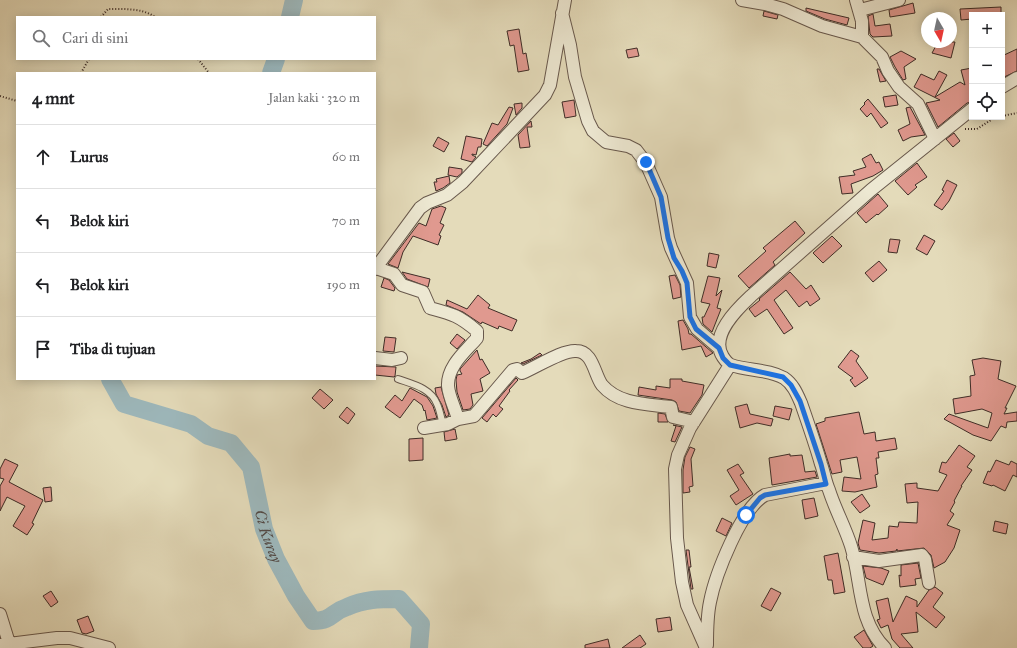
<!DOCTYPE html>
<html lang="id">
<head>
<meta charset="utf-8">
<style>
	body { margin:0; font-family:"IM FELL Great Primer",serif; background:#f6f6f6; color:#202124 }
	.controls { position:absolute; right:12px; top:12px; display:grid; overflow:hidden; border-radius:0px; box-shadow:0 2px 10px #0003 }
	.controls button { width:36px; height:36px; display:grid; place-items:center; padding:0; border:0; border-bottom:1px solid #e0e0e0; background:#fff; color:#202124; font:20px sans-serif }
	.compass { position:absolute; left:921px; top:12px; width:36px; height:36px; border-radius:50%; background:#fff; box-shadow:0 2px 10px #0003; rotate:171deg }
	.stop { position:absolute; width:12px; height:12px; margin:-9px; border:3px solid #1a73e8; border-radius:50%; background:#fff }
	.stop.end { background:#1a73e8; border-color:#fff; box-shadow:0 1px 4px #0008 }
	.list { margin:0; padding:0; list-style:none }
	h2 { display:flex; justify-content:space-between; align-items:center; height:52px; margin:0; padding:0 16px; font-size:17px }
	h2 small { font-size:13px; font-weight:400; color:#757577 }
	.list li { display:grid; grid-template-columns:26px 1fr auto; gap:12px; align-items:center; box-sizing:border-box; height:64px; padding:0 16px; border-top:1px solid #e0e0e0 }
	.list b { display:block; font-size:15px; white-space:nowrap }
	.list em { font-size:13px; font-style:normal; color:#757577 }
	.icon { flex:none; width:22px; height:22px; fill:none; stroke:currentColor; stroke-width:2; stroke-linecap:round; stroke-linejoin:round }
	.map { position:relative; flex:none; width:1017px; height:648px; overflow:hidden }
	.search { position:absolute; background:#fff; box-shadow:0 2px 10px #0003; left:16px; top:16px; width:360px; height:44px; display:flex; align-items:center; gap:10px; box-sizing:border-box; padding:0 14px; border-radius:0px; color:#757577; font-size:15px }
	.panel { position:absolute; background:#fff; box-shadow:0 2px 10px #0003; left:16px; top:72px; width:360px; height:308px; border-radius:0px }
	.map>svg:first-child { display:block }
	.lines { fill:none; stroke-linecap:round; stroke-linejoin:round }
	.river { stroke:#9db8bc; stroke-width:18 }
	.building { fill:#e0998f; stroke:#3f2d27 }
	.service-casing { stroke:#68584c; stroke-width:8 }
	.minor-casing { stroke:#68584c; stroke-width:14 }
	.path { stroke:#3f2d27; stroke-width:2; stroke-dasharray:1 2; stroke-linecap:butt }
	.service { stroke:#ede8d2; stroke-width:6 }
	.minor { stroke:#ede8d2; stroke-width:12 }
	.route { stroke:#1a73e8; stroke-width:5 }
	.labels { text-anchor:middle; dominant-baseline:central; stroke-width:3; stroke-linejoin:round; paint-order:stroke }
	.water-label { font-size:15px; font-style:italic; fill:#524945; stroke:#ede8d2 }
</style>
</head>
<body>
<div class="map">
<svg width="1017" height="648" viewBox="0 0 1017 648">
	<rect width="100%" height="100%" fill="#e4dbba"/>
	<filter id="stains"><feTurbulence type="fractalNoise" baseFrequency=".005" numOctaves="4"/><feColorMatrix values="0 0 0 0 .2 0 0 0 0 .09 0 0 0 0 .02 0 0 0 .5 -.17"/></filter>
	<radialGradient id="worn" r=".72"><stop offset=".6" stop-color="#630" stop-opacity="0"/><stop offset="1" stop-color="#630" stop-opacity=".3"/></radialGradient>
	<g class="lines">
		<g class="river">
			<path d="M 290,17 L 294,0"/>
			<path d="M 271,73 L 276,59"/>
			<path id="s1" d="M 110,379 L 124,404 L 191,424 L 208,436 L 231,443 L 251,467 L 264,529 L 276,559 L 296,596 L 313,621 C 333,621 331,612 347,607 C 365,599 379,599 399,599 L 421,624 L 419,648"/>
		</g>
	</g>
	<path class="building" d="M 913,3 L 915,13 L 890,17 L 889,10 Z
		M 1001,7 L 1001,15 L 972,15 L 972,19 L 961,20 L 960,9 Z
		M 806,8 L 849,18 L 847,25 L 825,19 L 806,11 Z
		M 764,11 L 778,15 L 777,19 L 763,16 Z
		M 873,14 L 875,26 L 890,24 L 892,36 L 873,37 L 870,34 L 868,16 Z
		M 519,29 L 523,54 L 526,53 L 529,70 L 518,72 L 514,45 L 510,46 L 507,31 Z
		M 938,42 L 955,42 L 951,58 L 932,53 Z
		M 637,48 L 639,56 L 628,58 L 626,50 Z
		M 1017,49 L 1017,71 L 1002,78 L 1002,56 Z
		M 901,51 L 916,59 L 904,67 L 906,79 L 903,80 L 895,67 L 890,57 Z
		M 972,68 L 972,102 L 967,103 L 938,127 L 926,103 L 940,100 L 914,87 L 921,74 L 934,80 L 939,71 L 947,75 L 935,97 L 960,82 L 965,85 L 961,70 Z
		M 877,69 L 879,69 L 886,81 L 880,82 Z
		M 896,95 L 898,105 L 885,107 L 883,97 Z
		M 868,99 L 888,123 L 881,128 L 871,113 L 867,117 L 860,109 L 865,104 L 864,103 Z
		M 574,100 L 576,116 L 565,118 L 562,102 Z
		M 522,103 L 522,108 L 516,115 L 514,104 Z
		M 509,107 L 513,108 L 507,124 L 487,146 L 483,144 L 492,123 L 498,125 Z
		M 910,107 L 925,135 L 911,137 L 903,141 L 898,130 L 910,124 L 906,108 Z
		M 531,121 L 532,127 L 527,127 L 530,147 L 520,148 L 518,135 Z
		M 954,133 L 960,141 L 953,147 L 946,139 Z
		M 466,136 L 482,139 L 481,147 L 478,147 L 476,155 L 472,154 L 472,155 L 476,157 L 472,162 L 461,159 Z
		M 438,137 L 449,143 L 444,152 L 433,146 Z
		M 871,154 L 876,163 L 879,162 L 883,170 L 873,176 L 851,184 L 853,193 L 842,194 L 839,177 L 855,175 L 853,171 L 866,167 L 862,159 Z
		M 917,163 L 927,177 L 915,185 L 917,187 L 908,195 L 895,181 Z
		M 449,167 L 462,169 L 462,173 L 457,177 L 448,175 Z
		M 449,176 L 450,183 L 443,188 L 436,191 L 434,182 L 437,182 L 436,179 Z
		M 947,180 L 957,185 L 949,201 L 942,210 L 934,205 L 944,191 L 942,190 Z
		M 878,194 L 888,206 L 878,215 L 877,214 L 866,223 L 857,213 Z
		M 441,206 L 446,208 L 440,223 L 444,225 L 439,235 L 441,236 L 438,245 L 413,236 L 403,252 L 398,268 L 388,264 L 419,223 L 426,226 L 432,209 Z
		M 795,221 L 805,233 L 773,262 L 775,265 L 749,288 L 738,276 L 766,251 L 763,248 Z
		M 924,235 L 935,241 L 927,255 L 916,249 Z
		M 832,236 L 842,246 L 823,263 L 813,253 Z
		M 890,239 L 900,240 L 897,253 L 888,252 Z
		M 709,253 L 719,255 L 716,268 L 707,266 Z
		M 879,261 L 887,270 L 873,282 L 865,273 Z
		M 402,272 L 430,279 L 428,287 L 407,279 Z
		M 790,272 L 806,289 L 811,285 L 820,299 L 810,306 L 807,301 L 799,307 L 786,290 L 774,300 L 793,328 L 784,334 L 767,309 L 755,317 L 749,309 L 760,300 L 759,299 Z
		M 675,275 L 680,285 L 681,297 L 673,299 L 669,276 Z
		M 708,276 L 720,278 L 716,296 L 722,290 L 717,308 L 721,309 L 712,332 L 703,324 L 702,317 L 704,317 L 710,304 L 701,302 Z
		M 384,278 L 389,280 L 395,288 L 394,291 L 381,287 Z
		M 478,295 L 490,305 L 488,308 L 517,320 L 512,331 L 499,326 L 498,329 L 482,322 L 481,324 L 463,312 L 446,305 L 447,300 L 467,309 Z
		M 683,320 L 688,329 L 689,334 L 691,334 L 713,353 L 706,357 L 701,346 L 682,350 L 678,321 Z
		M 457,334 L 465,340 L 457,349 L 450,343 Z
		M 385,337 L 396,338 L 394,352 L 383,351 Z
		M 477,350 L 480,360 L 482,359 L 490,373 L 480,379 L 483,391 L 471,394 L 473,405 L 470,409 L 463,410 L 457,392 L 456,380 L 457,375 L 462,374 L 460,371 L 460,369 Z
		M 851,350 L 859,356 L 856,361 L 868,378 L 855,387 L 850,380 L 853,378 L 838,367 Z
		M 540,353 L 542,355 L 523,364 L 521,363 L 531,359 Z
		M 983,358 L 1001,361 L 998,379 L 1016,386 L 1005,408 L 1007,408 L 1004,414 L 1017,412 L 1017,421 L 1007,422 L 1006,428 L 1001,426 L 991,441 L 973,435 L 944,419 L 949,414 L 988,428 L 992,413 L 982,409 L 955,414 L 953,399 L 971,396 L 970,376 L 975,375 L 972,360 Z
		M 375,366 L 396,367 L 395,376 L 394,377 L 375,375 Z
		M 516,378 L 518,380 L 509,390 L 510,391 L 499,406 L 503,409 L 496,417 L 493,414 L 487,422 L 482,418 Z
		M 670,379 L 682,379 L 682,381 L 704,385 L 702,395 L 690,413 L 679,411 L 676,402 L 672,400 L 638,395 L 639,387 L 656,390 L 656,386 L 670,388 Z
		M 441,387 L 449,415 L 446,417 L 442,405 L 436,394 L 435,388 Z
		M 410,388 L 427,397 L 433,406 L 437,418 L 427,420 L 425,410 L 424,411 L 422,405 L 414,399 L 400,418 L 385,407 L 395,395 L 402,401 Z
		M 320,389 L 333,400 L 324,409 L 312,398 Z
		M 747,404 L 750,414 L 773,419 L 771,426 L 757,423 L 740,428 L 735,407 Z
		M 775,406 L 792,409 L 789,420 L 773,416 Z
		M 347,407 L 355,414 L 348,424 L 339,417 Z
		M 859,412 L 864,434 L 875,432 L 876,441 L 895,438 L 897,449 L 878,452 L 879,458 L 876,458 L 878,474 L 875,475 L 877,487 L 855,492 L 842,491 L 844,477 L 861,479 L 857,457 L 840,460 L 842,472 L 832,474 L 816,424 L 825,421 L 825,418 Z
		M 658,413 L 665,414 L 668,422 L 658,422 Z
		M 673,425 L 682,427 L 675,442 L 671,441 L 676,426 Z
		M 455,429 L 457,439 L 445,441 L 444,432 Z
		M 423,438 L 423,460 L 409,461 L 409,439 Z
		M 959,445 L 975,456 L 967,467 L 972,470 L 961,486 L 962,486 L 954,501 L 955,502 L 950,511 L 954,514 L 947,525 L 960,530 L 954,548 L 945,562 L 934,568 L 931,555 L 924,548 L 897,551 L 897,549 L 896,551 L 879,553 L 860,550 L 858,543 L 863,520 L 875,523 L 872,540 L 888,538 L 889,526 L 898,527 L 899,522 L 917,523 L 918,502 L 907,503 L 905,484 L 917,483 L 917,488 L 938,491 L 947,475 L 939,472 L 942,462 L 946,463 Z
		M 690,447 L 695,449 L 691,459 L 693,486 L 689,487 L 690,492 L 683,493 L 683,470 L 685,457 Z
		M 790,454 L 790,456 L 802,455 L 805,472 L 815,471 L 817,477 L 772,485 L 769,458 Z
		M 5,459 L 18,465 L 9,482 L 43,500 L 32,523 L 34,524 L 27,535 L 13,526 L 25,506 L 7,497 L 0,511 L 0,486 L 4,479 L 0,478 L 0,469 Z
		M 996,460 L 1009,465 L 1011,461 L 1017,464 L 1017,477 L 1013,475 L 1005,491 L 993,485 L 992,486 L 983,483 L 988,471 L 990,472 Z
		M 738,464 L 744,473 L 740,475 L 753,494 L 736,505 L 730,496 L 739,490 L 727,470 Z
		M 51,487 L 52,501 L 45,502 L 43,488 Z
		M 862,494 L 870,506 L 860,513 L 851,502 Z
		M 814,498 L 818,516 L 805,519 L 802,500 Z
		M 722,518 L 732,523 L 726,536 L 716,531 Z
		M 995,521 L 1008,524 L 1006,534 L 993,531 Z
		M 686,550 L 689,550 L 691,567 L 689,567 L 693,589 L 691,589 Z
		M 838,553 L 845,592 L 834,594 L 832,580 L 828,580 L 824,556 Z
		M 918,563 L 921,578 L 915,579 L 916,585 L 900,587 L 899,575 L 901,576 L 901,565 Z
		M 863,566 L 881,568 L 889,571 L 883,585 L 866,578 Z
		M 935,587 L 943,593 L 933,607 L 945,617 L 936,628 L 916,612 L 918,632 L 901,634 L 913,648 L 900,648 L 892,639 L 888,625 L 881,628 L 877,620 L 880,619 L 876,601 L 888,598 L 893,622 L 906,596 L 917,601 L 917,607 L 929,590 Z
		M 771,588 L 781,593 L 771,611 L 761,606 Z
		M 51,591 L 58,602 L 51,607 L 43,596 Z
		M 88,616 L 94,631 L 86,634 L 82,633 L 77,620 Z
		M 670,617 L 672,630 L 658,632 L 656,619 Z
		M 864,630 L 873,646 L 870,648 L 863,648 L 854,637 Z
		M 640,635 L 646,644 L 640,648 L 622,648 Z
		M 608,639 L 610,648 L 585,648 L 585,645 Z"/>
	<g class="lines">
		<g class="service-casing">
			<path id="service" d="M 398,379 C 412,384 431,388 437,404 C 440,410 441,418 443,425"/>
		</g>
		<g class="minor-casing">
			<path id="minor" d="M 742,0 L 765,4 L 783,9 L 822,26 L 862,37
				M 856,0 L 862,21 L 862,37 L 882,57 L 888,71 L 899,87 L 918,104 L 935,139
				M 860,10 L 899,0
				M 562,13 L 570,45 L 575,77 L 588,121 L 593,131 L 606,142 L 628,146 L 636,150 L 646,163 L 661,197 L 668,238 L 671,248 L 687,283 L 690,317 L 697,329 L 719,348
				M 1002,87 L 1017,78
				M 376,268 L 394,274 L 402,285 L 423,292 L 430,308 C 452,314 458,315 477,331 L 477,338 C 466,351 447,366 448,386 C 449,397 455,408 458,419
				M 375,269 L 420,208 L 427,203 L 447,195 L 463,182 L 545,95 L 550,85 L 565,0
				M 375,358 L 392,360 L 401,358
				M 424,428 L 448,424 L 458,419 L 474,416 L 513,370 L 517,369 L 522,373 C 537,367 562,350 576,351 C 593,351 594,374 602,385 C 619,405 648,404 671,407 L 673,417 L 694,422
				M 853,557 L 879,561 L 922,555 L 925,559 L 929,583
				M 0,614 L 9,643
				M 0,645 L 57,638 L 70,638 L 109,648
				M 707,645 C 707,631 707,616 710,602 C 715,576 741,508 765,495 L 826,483
				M 706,648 L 687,605 L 682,582 L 677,538 L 675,469 L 678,455 L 690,428 L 730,365
				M 885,648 C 857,620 862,581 851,546 C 845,527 835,509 829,490 C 825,481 824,472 821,464 C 815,443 808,423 801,403 C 797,394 793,384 784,378 C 769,369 748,371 731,365 C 728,364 725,360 723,357 C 709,336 737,309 751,296 L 871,190 L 972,109"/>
		</g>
		<path class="path" d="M 101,17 L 108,9 C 123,9 143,8 155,17
			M 198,59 L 209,73
			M 81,73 L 89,59
			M 0,96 L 17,101
			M 1002,116 L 1017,113
			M 965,129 L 977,129 L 994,118 L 997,117"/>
		<use href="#service" class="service"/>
		<use href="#minor" class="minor"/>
	</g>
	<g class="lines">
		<path class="route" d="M 646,162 L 661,197 L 668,238 L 674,258 L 682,271 L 687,283 L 690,317 L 696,329 L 719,348 L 723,358 L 730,365 L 783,377 L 791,385 L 800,401 L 821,464 L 826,484 L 765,495 L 760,498 L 746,515"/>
	</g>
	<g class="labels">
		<g class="water-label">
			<text stroke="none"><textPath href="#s1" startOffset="246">Ci Kuray</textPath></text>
		</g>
	</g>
	<rect width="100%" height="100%" filter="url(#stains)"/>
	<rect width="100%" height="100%" fill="url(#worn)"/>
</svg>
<div class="controls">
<button>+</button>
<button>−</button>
<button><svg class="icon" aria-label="locate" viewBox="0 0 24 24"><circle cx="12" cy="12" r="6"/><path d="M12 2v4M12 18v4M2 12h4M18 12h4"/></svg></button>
</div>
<svg class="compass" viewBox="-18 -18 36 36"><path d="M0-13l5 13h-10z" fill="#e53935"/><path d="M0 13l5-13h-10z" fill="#757577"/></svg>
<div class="stop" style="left:746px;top:515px"></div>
<div class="stop end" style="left:646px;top:162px"></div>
<div class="search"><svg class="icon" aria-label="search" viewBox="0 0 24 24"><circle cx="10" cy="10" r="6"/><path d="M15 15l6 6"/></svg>Cari di sini</div>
<section class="panel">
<h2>4 mnt<small>Jalan kaki · 320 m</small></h2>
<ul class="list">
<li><svg class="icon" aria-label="ahead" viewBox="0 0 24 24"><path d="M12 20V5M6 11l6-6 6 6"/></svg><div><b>Lurus</b></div><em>60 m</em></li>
<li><svg class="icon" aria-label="left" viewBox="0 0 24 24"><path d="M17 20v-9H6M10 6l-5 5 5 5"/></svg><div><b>Belok kiri</b></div><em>70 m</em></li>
<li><svg class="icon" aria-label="left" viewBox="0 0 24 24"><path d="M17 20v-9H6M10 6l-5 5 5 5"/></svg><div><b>Belok kiri</b></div><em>190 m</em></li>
<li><svg class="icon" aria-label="arrive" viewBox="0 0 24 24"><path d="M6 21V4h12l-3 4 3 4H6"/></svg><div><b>Tiba di tujuan</b></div></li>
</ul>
</section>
</div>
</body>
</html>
